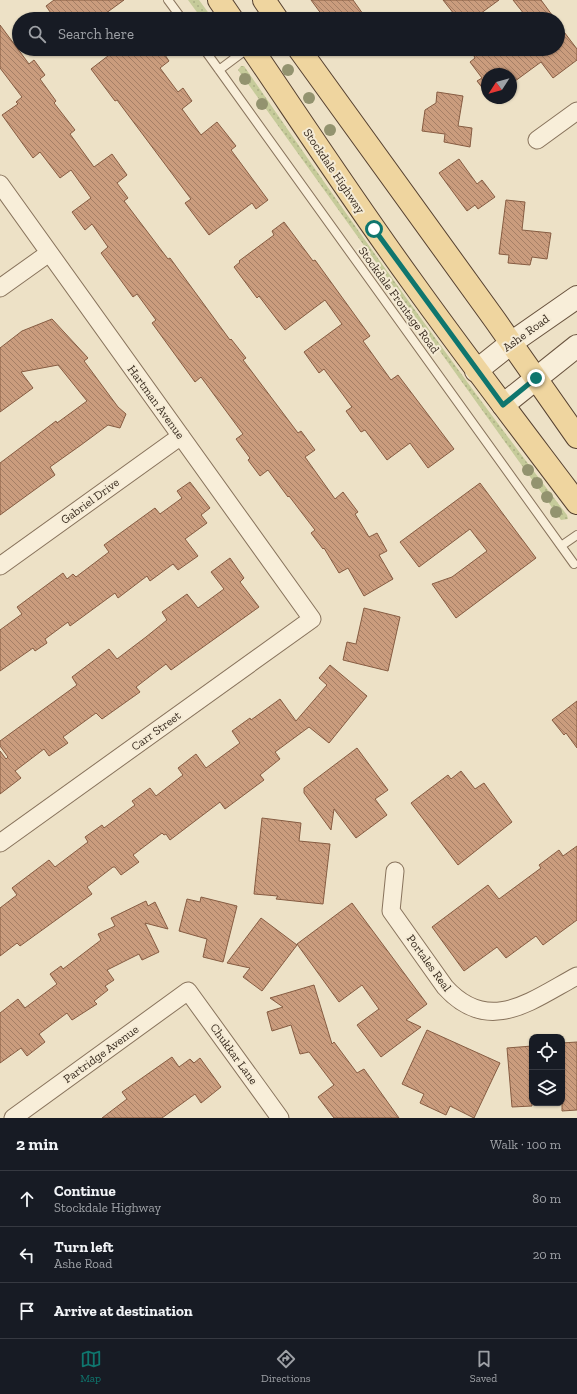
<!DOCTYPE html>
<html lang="en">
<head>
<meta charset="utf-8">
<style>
	body { margin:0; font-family:"Zilla Slab",serif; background:#20242c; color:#f1f3f6 }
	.controls { position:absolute; right:12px; bottom:12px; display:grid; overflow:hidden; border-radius:8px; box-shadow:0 1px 3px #0004 }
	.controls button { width:36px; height:36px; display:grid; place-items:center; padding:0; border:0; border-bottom:1px solid #363941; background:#171b24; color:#f1f3f6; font:20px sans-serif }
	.compass { position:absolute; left:481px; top:68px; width:36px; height:36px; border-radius:50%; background:#171b24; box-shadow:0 1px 3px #0004; rotate:234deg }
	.stop { position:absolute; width:12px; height:12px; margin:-9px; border:3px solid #0f766e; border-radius:50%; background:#fff }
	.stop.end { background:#0f766e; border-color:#fff; box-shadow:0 1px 4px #0008 }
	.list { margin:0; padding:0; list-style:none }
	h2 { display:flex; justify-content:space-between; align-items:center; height:52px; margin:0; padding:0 16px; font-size:17px }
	h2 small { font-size:13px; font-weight:400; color:#9ea1a6 }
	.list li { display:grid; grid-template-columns:26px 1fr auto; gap:12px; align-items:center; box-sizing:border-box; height:56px; padding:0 16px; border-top:1px solid #363941 }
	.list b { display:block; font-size:15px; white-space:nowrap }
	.list p { margin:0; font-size:13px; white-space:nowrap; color:#9ea1a6 }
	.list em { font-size:13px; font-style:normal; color:#9ea1a6 }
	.icon { flex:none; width:22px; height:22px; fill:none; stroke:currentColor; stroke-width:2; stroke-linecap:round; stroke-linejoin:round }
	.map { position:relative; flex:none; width:577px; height:1118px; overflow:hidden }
	.search { position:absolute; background:#171b24; box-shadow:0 1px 3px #0004; left:12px; right:12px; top:12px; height:44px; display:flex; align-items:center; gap:10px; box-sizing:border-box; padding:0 14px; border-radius:22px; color:#9ea1a6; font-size:15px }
	.sheet { height:220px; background:#171b24 }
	nav { display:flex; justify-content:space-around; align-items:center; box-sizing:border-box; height:56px; border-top:1px solid #363941; background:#171b24; font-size:11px; color:#9ea1a6 }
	nav a { display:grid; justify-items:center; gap:2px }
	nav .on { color:#0f766e }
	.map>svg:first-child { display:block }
	.grass { fill:url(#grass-dots) }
	.building { fill:url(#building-back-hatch); stroke:#865c42 }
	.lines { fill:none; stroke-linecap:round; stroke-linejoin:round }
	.lane-casing { stroke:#88735c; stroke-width:10 }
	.street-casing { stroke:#88735c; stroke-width:19 }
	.secondary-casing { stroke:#6a543f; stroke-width:24 }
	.primary-casing { stroke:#564130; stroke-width:24 }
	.lane { stroke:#f8eed9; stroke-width:8 }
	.street { stroke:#f8eed9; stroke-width:17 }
	.secondary { stroke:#f8eed9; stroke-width:22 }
	.primary { stroke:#efd59f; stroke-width:22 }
	.tree { fill:#93936f }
	.route { stroke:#0f766e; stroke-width:5 }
	.labels { text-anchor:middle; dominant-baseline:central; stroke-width:4; stroke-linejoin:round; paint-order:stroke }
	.street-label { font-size:12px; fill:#382b1f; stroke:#f5ebd5 }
</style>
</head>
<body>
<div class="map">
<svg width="577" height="1118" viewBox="0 0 577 1118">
	<defs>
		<pattern id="grass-dots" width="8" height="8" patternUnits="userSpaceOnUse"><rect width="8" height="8" fill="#c6cb9a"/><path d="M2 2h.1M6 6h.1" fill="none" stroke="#abae84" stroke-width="1.8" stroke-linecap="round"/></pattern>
		<pattern id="building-back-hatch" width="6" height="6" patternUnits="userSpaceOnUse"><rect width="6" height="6" fill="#ca9c7d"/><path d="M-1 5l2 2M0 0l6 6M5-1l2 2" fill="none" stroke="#a57f66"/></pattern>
	</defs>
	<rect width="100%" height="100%" fill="#ede1c6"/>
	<path class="grass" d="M 188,0 L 199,0 L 213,19 L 202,19 Z
		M 241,66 L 244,66 C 348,218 455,369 567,515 L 568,519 L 561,520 L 238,70 Z"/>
	<path class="building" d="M 54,0 L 124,0 L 98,19 L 55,19 L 46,6 Z
		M 311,0 L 353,0 L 363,14 L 356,19 L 325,19 Z
		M 443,0 L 499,0 L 473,19 L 458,19 Z
		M 513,0 L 541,0 L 555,19 L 528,19 Z
		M 558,24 L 577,49 L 577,60 L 553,78 L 541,62 L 511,84 L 511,74 L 487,74 L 487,94 L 477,81 L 482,78 L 470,62 L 475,58 L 473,54 L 480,49 L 558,49 Z
		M 0,25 L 29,64 L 34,60 L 45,75 L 40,79 L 56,101 L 54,103 L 75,130 L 70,134 L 94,167 L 112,154 L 127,175 L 117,183 L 128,198 L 124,201 L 168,259 L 170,258 L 230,340 L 231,339 L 246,358 L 243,360 L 298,433 L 301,431 L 315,450 L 305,457 L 335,499 L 343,492 L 358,512 L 355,514 L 369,537 L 377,533 L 387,551 L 379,555 L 393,579 L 364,596 L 348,568 L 339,573 L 324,548 L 323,549 L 311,533 L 315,530 L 289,496 L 288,497 L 268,470 L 260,476 L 248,460 L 250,458 L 236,439 L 243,434 L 201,377 L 195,382 L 152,323 L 156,320 L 137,294 L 133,297 L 101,253 L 108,247 L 92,224 L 85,230 L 72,212 L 91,198 L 71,170 L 60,178 L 40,152 L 33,158 L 2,115 L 18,104 L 16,102 L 22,97 L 0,68 Z
		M 117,49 L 161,49 L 169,61 L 160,68 L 178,92 L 183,88 L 192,101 L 182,109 L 201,135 L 217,122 L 236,146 L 231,150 L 268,200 L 256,209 L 252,203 L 209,235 L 185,203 L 191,199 L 117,100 L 115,101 L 91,69 Z
		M 437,92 L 463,96 L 458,126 L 472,128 L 470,147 L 444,142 L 445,134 L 422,131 L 425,110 L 436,103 Z
		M 459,159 L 477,184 L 482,180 L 495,197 L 478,209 L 475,205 L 467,211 L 439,173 Z
		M 506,200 L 525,202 L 522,230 L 551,233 L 547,259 L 532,257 L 530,265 L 508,263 L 509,255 L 499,254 Z
		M 284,222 L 313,261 L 315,260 L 370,336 L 363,341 L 391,380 L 398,375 L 454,449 L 428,468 L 410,443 L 387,460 L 365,430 L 361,432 L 346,411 L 352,407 L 324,369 L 319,373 L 304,352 L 342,324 L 325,300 L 285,330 L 259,296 L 257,298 L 234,267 L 240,262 L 239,261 L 274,235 L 272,231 Z
		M 52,319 L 88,358 L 84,361 L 118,407 L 126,414 L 120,428 L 108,425 L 81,445 L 50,467 L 55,475 L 0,515 L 0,463 L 56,421 L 57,423 L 87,401 L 58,365 L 21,372 L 33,388 L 0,412 L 0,348 L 22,331 Z
		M 190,482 L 210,508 L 201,515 L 207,523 L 185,539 L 198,556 L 178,570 L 173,564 L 150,581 L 147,576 L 118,598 L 115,593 L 70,626 L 68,622 L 45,639 L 47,643 L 35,651 L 33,648 L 0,671 L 0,630 L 22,614 L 17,607 L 63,573 L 67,579 L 73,574 L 76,577 L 109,552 L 104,545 L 155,508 L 160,514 L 182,498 L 177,491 Z
		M 480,483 L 536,558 L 456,618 L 432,584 L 452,577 L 487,551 L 470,529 L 419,567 L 400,542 Z
		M 230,558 L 244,578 L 240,582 L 259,607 L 171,670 L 166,664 L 136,687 L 140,692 L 102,719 L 96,713 L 63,737 L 68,743 L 49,756 L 44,749 L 15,771 L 21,778 L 0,794 L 0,751 L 6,759 L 8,757 L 0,746 L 0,741 L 77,685 L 72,677 L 109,649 L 117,659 L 146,637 L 167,620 L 162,612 L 187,594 L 198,608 L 224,589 L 211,572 Z
		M 364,608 L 400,617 L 388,671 L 343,660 L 347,642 L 356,644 Z
		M 330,665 L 367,696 L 329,743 L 309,727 L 275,752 L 280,759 L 260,775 L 264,780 L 225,809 L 220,802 L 170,840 L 166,834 L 164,835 L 162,833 L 133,855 L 139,862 L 121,875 L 115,867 L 113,867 L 87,887 L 92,894 L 20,946 L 17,943 L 0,956 L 0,908 L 17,895 L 12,888 L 49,860 L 55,867 L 88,842 L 85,837 L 102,825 L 104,828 L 135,805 L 132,801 L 150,788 L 156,796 L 183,775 L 178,768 L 196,754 L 206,768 L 240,743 L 232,731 L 250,718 L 251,720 L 280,699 L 296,721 L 327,685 L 319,678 Z
		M 577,701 L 577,748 L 566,733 L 564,735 L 552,720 Z
		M 357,748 L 388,790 L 375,799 L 387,815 L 356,838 L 334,809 L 331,830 L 304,793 L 304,788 Z
		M 461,771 L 475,789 L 484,783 L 512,822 L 458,865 L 411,803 L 448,775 L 451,779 Z
		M 262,818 L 301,823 L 299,841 L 330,844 L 323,904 L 276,899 L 278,896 L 254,894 Z
		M 577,846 L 577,920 L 543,945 L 536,936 L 506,958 L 497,947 L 464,971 L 432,927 L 488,885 L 499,899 L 541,868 L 539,865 L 559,850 L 563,856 Z
		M 201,897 L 237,906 L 223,962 L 203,957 L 207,939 L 179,931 L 187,899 L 200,902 Z
		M 146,901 L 148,906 L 155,902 L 168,929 L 145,923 L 159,952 L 142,960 L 139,954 L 107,970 L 114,980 L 105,986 L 108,990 L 94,1001 L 97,1004 L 72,1020 L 67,1013 L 39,1034 L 45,1042 L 27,1056 L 21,1048 L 0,1063 L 0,1013 L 18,999 L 25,1008 L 57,984 L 50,974 L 61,966 L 63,969 L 101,940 L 98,934 L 115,926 L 111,918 Z
		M 352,903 L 427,1004 L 406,1020 L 421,1027 L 381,1057 L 357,1025 L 379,1009 L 362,985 L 339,1002 L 297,944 Z
		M 261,918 L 297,945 L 262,991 L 243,977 L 250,968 L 227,963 Z
		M 314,985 L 332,1044 L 334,1042 L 357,1073 L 364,1069 L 399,1118 L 334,1118 L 318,1097 L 334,1085 L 309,1052 L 300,1054 L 291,1025 L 272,1031 L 267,1012 L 283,1007 L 270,998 Z
		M 427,1030 L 500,1063 L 474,1118 L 450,1106 L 446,1115 L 420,1103 L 424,1094 L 402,1084 Z
		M 577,1042 L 577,1110 L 562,1111 L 562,1043 Z
		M 532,1046 L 532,1106 L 512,1107 L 507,1048 Z
		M 172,1057 L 179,1067 L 190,1059 L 194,1063 L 200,1058 L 221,1087 L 201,1103 L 195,1094 L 162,1118 L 102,1118 L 127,1099 L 122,1092 Z"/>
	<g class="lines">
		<g class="lane-casing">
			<path id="lane" d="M 168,0 L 182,19
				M 204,49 L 574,564
				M 219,70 L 247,49
				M 561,546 L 577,535"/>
		</g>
		<g class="street-casing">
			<path id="street" d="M 537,140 L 577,111
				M 0,184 L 312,619 L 0,843
				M 0,288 L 49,253
				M 0,566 L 181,436
				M 395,871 L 391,911 L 445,987 C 489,1036 532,1000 577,976
				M 13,1118 L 188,991 L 280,1118"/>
		</g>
		<g class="secondary-casing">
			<path id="secondary" d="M 476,371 L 511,343 L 577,297
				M 503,405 L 577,346"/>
		</g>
		<g class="primary-casing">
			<path id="primary" d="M 219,0 L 232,19
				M 264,0 L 277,19
				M 252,49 C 305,127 357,206 413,283 C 466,357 522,430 577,503
				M 299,49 L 495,320 L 577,437"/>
		</g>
		<use href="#lane" class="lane"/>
		<use href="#street" class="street"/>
		<use href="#secondary" class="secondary"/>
		<use href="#primary" class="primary"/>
	</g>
	<g class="tree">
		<circle cx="288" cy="70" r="6"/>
		<circle cx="245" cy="79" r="6"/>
		<circle cx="309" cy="98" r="6"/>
		<circle cx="262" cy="104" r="6"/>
		<circle cx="330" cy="130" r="6"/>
		<circle cx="528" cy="470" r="6"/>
		<circle cx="537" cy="483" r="6"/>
		<circle cx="547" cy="497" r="6"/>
		<circle cx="556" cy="512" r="6"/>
	</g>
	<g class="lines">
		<path class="route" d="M 374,229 L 503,405 L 536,378"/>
	</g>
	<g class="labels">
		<g class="street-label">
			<text transform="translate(334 171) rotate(56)">Stockdale Highway</text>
			<text transform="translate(399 300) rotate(54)">Stockdale Frontage Road</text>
			<text transform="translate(526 333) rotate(-36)">Ashe Road</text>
			<text transform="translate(156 402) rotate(54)">Hartman Avenue</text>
			<text transform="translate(90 501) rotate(-36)">Gabriel Drive</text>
			<text transform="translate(156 731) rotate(-36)">Carr Street</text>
			<text transform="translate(429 963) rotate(54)">Portales Real</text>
			<text transform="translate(101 1054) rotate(-36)">Partridge Avenue</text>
			<text transform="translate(234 1054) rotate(54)">Chukkar Lane</text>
		</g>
	</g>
</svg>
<div class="controls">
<button><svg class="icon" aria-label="locate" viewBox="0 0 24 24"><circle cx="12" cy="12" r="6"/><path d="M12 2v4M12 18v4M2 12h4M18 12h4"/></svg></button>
<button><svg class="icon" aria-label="layers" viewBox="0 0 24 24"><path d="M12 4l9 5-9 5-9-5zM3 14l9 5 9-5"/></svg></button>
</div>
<svg class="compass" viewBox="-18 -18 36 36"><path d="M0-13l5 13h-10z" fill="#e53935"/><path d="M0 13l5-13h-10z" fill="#9ea1a6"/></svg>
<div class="stop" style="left:374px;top:229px"></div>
<div class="stop end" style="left:536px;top:378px"></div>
<div class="search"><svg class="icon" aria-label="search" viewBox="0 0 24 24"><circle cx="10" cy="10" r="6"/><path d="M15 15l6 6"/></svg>Search here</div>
</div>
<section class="sheet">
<h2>2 min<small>Walk · 100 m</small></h2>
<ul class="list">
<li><svg class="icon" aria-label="ahead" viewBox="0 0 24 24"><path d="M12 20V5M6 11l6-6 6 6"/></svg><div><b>Continue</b><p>Stockdale Highway</p></div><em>80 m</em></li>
<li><svg class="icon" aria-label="left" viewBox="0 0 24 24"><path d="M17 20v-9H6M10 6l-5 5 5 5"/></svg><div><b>Turn left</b><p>Ashe Road</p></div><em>20 m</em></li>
<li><svg class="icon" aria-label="arrive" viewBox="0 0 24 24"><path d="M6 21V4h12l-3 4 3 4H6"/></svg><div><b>Arrive at destination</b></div></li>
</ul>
</section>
<nav>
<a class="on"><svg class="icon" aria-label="map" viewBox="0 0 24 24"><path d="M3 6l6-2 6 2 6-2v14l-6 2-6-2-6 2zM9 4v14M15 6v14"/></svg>Map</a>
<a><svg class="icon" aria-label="directions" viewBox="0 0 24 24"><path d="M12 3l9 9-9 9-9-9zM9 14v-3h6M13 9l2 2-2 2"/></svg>Directions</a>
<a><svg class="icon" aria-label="saved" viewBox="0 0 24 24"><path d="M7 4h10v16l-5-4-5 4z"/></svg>Saved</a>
</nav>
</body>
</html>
